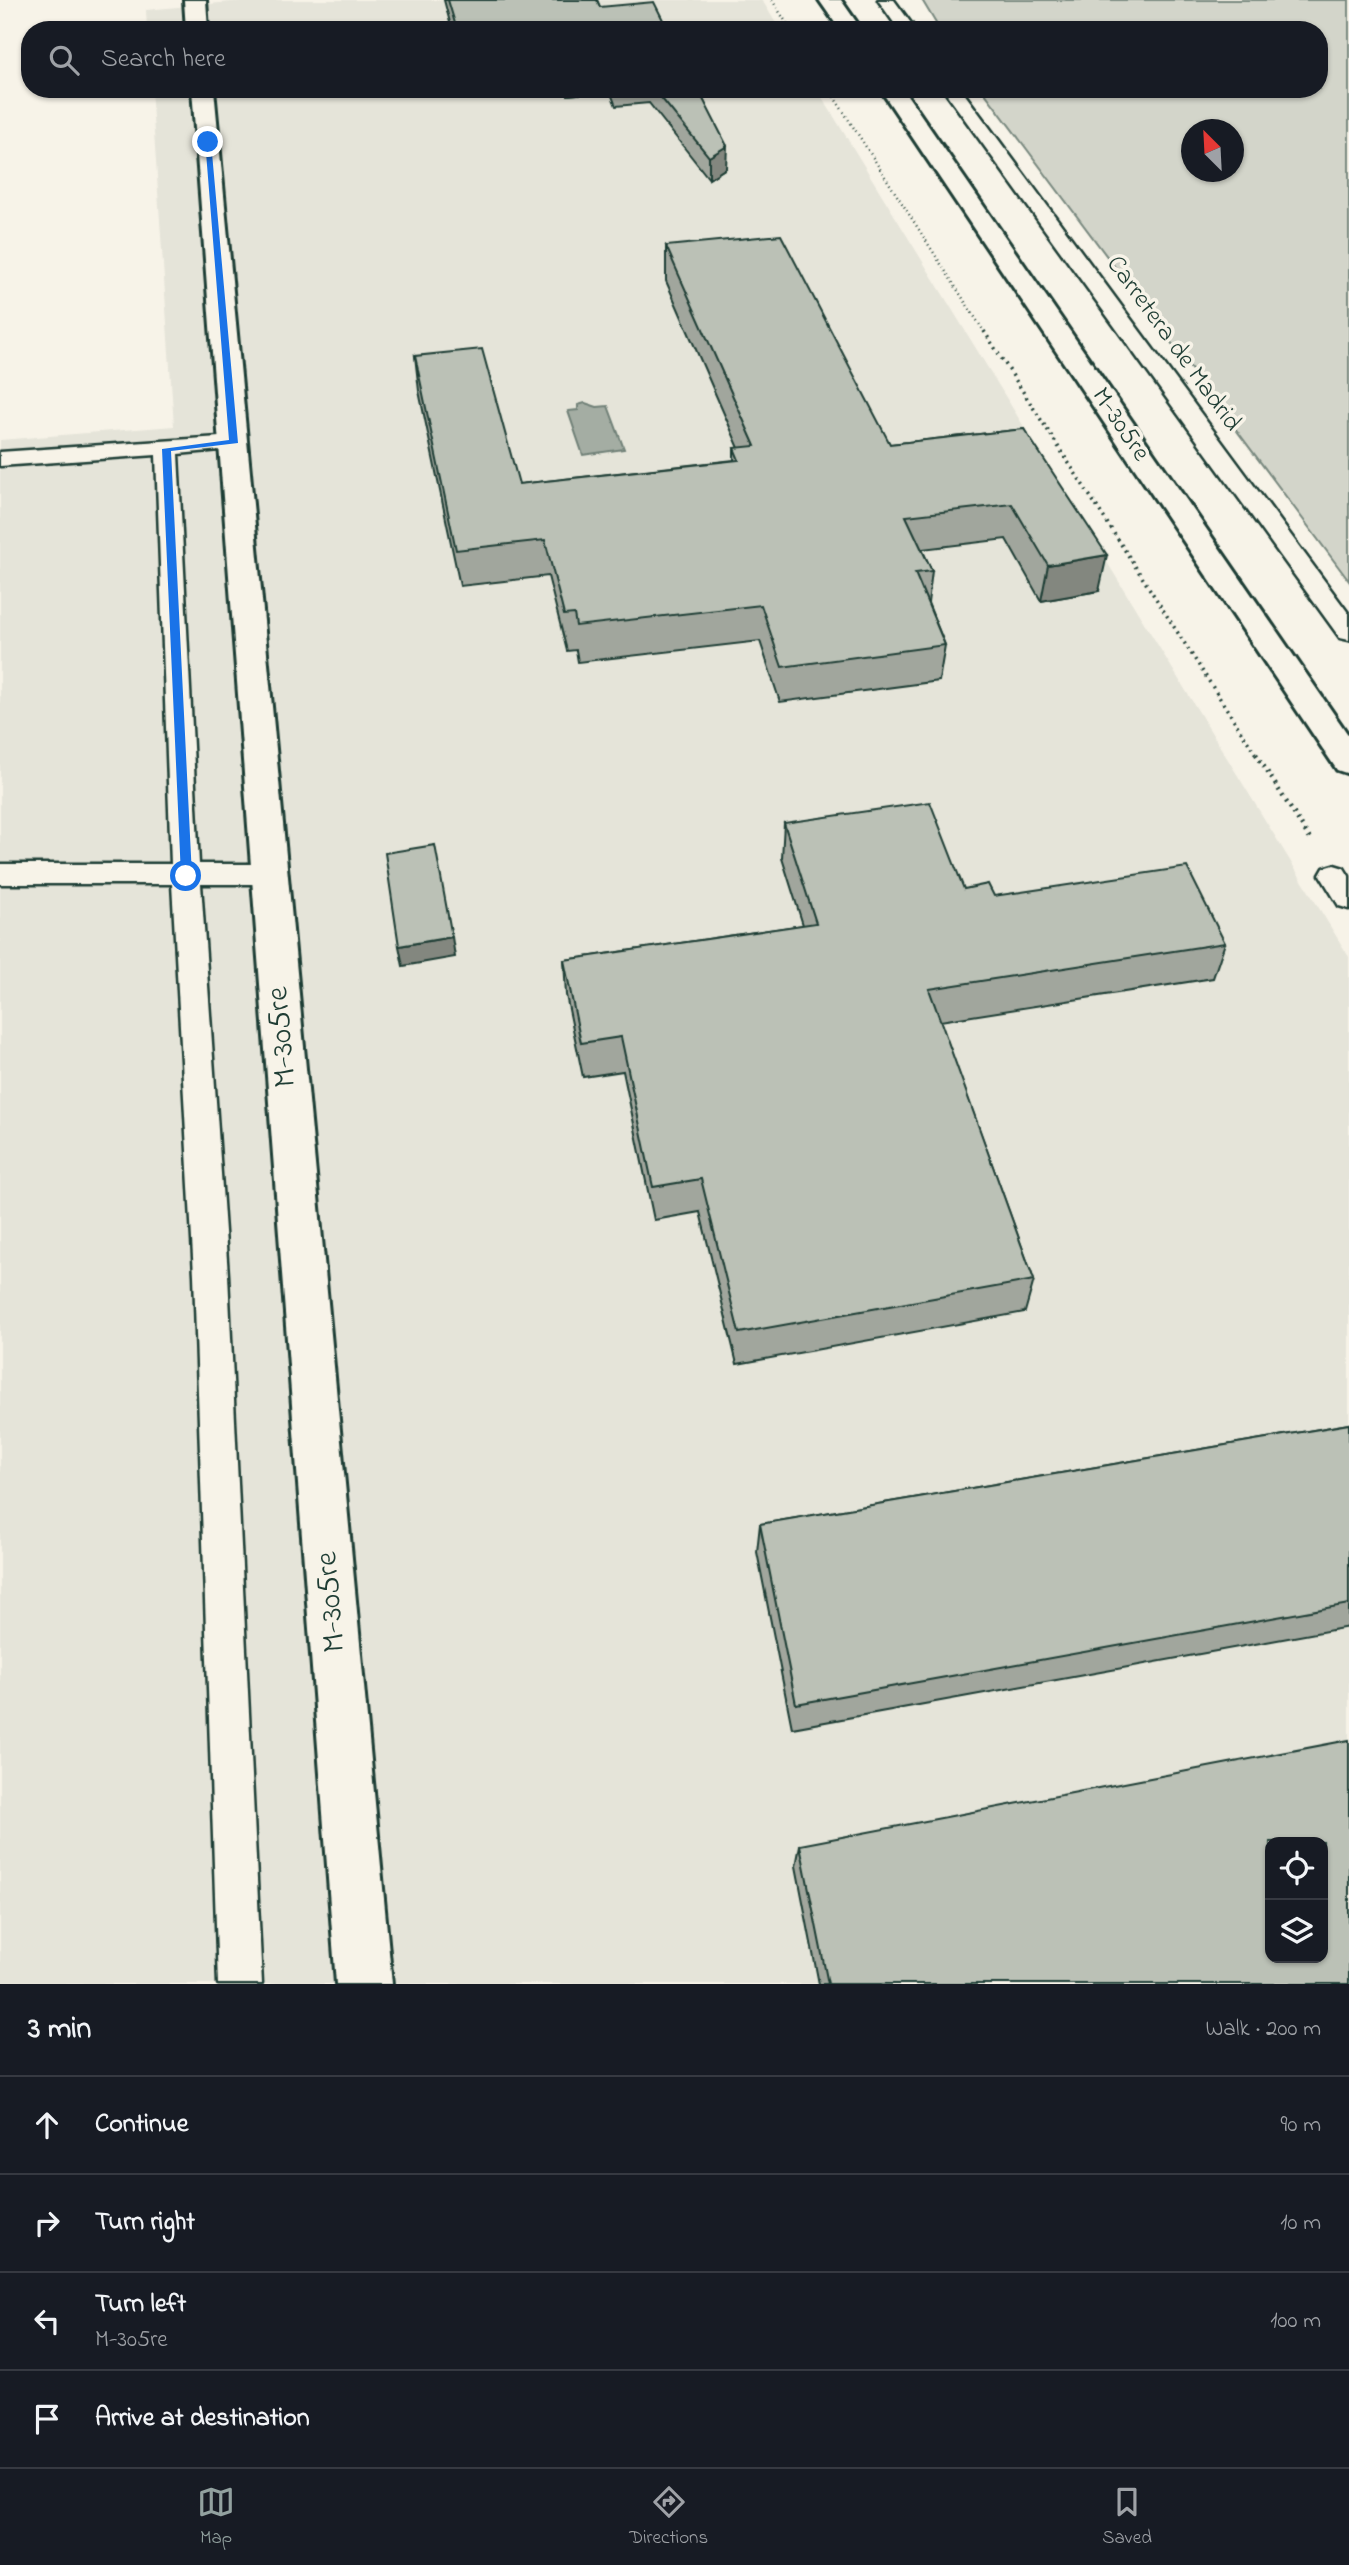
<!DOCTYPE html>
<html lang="en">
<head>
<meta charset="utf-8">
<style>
	body { margin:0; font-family:"Indie Flower",sans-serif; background:#20242c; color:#f1f3f6 }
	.controls { position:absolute; right:21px; bottom:21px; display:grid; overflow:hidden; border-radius:14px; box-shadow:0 2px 5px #0004 }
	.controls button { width:63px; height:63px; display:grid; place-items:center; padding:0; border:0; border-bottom:2px solid #363941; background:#171b24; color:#f1f3f6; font:35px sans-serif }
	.compass { position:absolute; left:1181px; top:119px; width:63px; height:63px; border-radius:50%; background:#171b24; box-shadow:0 2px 5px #0004; rotate:336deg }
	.stop { position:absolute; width:21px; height:21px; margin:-16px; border:5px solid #1a73e8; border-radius:50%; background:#fff }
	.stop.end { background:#1a73e8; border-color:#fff; box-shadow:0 2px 7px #0008 }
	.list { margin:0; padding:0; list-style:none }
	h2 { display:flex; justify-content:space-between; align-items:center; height:91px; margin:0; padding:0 28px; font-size:30px }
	h2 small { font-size:23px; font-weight:400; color:#9ea1a6 }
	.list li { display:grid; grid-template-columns:46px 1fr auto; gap:21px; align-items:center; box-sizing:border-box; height:98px; padding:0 28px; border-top:2px solid #363941 }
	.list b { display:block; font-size:26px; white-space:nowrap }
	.list p { margin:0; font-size:23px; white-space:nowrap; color:#9ea1a6 }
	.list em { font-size:23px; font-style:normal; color:#9ea1a6 }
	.icon { flex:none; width:38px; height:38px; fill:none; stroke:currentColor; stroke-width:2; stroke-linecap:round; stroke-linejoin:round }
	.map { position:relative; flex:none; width:1349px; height:1984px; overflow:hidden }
	.search { position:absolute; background:#171b24; box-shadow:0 2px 5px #0004; left:21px; right:21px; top:21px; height:77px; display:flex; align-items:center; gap:18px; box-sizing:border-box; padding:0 24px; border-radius:28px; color:#9ea1a6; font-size:26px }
	.sheet { height:483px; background:#171b24 }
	nav { display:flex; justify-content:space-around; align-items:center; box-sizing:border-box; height:98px; border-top:2px solid #363941; background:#171b24; font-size:19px; color:#9ea1a6 }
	nav a { display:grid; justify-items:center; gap:4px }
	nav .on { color:#92a19f }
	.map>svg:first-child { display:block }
	.built { fill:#e5e4d9; fill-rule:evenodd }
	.green { fill:#d3d5ca; stroke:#79897f; stroke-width:2; fill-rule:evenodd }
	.water { fill:#a4ada3; stroke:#6f8077; stroke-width:2 }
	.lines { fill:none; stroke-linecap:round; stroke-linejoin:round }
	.lane-casing { stroke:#1f3d34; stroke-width:5 }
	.secondary-casing { stroke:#1f3d34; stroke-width:6 }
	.path-far2 { stroke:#1f3d34; stroke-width:2.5; stroke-dasharray:1 3.5; stroke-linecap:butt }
	.path-far1 { stroke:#1f3d34; stroke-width:3.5; stroke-dasharray:2 4.5; stroke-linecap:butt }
	.path { stroke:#1f3d34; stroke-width:4.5; stroke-dasharray:2 5; stroke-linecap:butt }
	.lane { fill:#f7f3e8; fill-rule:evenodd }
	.secondary { fill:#f7f3e8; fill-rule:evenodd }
	.wall { fill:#a1a69d; stroke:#1f3d34; stroke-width:2 }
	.shaded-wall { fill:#83877f; stroke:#1f3d34; stroke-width:2 }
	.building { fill:#bbc1b6; stroke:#1f3d34; stroke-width:2; fill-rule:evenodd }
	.route { fill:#1a73e8 }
	.labels { text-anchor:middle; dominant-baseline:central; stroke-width:7; stroke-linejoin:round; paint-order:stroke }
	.far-street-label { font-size:26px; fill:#1f3d34; stroke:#f7f3e8 }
	.street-label { font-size:32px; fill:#1f3d34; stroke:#f7f3e8 }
</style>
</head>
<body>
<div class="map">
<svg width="1349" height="1984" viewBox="0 0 1349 1984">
	<rect width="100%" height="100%" fill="#f7f3e8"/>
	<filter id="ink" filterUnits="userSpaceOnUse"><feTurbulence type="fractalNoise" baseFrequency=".0143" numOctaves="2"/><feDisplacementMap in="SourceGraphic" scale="14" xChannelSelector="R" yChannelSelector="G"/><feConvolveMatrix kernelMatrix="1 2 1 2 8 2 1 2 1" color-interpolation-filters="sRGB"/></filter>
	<g filter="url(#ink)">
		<path class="built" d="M 252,0 L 762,0 L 780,30 L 147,30 L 146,10 Z
			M 151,89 L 817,89 L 1349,957 L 1349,1984 L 0,1984 L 0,440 L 174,426 ZM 1270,1842 L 1323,1842 L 1323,1958 L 1270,1958 Z"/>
		<path class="green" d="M 922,0 L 1349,0 L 1349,581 L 982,89 L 1319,89 L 1319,30 L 940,30 ZM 1192,130 L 1234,130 L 1234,172 L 1192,172 Z"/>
		<path class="water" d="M 585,403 L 597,407 L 608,406 L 624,449 L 583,455 L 568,411 L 578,410 L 578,405 Z"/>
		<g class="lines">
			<g class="lane-casing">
				<path id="lane" d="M 878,0 L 894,0 L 916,30 L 899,30 Z
					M 943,89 L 961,89 L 1349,614 L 1349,640 L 1340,638 Z
					M 234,436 L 242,438 L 245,443 L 242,448 L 178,454 L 199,864 L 270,864 L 280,867 L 284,874 L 280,881 L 270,884 L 201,884 L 228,1275 L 262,1984 L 218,1984 L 194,1275 L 172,884 L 0,884 L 0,864 L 171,864 L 156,455 L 0,466 L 0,452 Z
					M 1334,865 L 1344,868 L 1349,876 L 1349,909 L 1339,906 L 1320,875 L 1324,868 Z"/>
			</g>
			<g class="secondary-casing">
				<path id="secondary" d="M 184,0 L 206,0 L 208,30 L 186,30 Z
					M 819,0 L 841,0 L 862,30 L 840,30 Z
					M 192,89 L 214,89 L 392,1984 L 336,1984 Z
					M 880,89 L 903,89 L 1349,736 L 1349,774 L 1337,770 Z"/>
			</g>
			<path class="path-far2" d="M 772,0 L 791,30
				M 829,89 L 985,333"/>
			<path class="path-far1" d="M 984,331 L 1257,756"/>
			<path class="path" d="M 1256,754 L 1312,842"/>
			<use href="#lane" class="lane"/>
			<use href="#secondary" class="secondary"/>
		</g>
		<path class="wall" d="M 444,0 L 597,0 L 600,7 L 668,30 L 452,30 Z
			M 566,89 L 698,89 L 726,168 L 709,179 L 649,103 L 616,106 L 610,91 L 568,95 Z
			M 666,246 L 890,444 L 1024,429 L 1099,591 L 1041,601 L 1006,539 L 922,549 L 932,571 L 928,603 L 945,645 L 939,681 L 780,702 L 760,641 L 578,662 L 576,650 L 567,651 L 548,576 L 460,586 L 419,391 L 415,356 L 519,484 L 734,460 L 734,448 L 739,448 L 666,281 Z
			M 784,823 L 964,889 L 994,896 L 1225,943 L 1213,978 L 940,1021 L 1034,1280 L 1025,1312 L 737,1364 L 700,1212 L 654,1220 L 623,1071 L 583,1077 L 566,995 L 564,960 L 803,925 L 782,858 Z
			M 1349,1424 L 1349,1627 L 792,1728 L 757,1552 L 760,1524 Z
			M 800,1845 L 1349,1984 L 819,1984 L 796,1866 Z"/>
		<path class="shaded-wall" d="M 568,89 L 610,89 L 610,91 L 568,95 Z
			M 727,146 L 726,168 L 709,179 L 709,157 Z
			M 1107,555 L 1099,591 L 1041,601 L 1048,565 Z
			M 452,937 L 455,957 L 403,966 L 399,946 Z"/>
		<path class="building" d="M 448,0 L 597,0 L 600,7 L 654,2 L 668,30 L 457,30 Z
			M 654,89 L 698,89 L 727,146 L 709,157 Z
			M 781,235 L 890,444 L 1024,429 L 1107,555 L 1048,565 L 1012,504 L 906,516 L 932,571 L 915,573 L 945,645 L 782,667 L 761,605 L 576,626 L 574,614 L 564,615 L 545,540 L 456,550 L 415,356 L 482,349 L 519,484 L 739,460 L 734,448 L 755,446 L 666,246 Z
			M 930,802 L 964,889 L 988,884 L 994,896 L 1187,867 L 1225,943 L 929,989 L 1034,1280 L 739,1333 L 701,1179 L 653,1187 L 621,1037 L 581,1043 L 564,960 L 816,923 L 784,823 Z
			M 435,845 L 452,937 L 399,946 L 385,853 Z
			M 1349,1424 L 1349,1604 L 796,1704 L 760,1524 Z
			M 1349,1740 L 1349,1984 L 828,1984 L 800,1845 ZM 1270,1842 L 1323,1842 L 1323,1958 L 1270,1958 Z"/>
	</g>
	<path class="route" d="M 205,140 L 211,142 L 238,443 L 171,451 L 192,876 L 186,880 L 181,876 L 162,449 L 229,440 Z"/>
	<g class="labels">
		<g class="far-street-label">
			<text transform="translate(1173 344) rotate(54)">Carretera de Madrid</text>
			<text transform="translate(1120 425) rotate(56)">M-305re</text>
		</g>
		<g class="street-label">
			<text transform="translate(283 1037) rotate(-95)">M-305re</text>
			<text transform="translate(332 1602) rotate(-95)">M-305re</text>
		</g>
	</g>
</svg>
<div class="controls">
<button><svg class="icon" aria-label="locate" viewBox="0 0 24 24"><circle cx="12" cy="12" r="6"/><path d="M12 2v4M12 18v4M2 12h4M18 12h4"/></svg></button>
<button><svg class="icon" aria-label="layers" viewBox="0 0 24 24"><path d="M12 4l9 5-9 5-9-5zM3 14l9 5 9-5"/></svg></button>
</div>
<svg class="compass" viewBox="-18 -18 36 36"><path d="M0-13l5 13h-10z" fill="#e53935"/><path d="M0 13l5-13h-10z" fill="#9ea1a6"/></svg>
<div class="stop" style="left:186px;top:876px"></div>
<div class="stop end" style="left:208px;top:142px"></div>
<div class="search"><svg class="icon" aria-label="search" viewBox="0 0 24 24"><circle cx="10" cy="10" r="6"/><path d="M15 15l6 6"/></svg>Search here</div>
</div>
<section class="sheet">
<h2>3 min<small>Walk · 200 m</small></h2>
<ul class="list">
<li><svg class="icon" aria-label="ahead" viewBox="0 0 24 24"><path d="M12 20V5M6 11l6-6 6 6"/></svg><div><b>Continue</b></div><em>90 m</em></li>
<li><svg class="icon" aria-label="right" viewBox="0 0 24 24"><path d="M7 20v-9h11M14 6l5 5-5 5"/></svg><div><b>Turn right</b></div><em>10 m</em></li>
<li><svg class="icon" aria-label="left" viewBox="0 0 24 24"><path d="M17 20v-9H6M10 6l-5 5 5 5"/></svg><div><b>Turn left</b><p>M-305re</p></div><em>100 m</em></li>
<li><svg class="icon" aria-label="arrive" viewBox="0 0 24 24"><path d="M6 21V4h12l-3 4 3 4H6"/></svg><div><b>Arrive at destination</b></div></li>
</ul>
</section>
<nav>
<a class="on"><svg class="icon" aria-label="map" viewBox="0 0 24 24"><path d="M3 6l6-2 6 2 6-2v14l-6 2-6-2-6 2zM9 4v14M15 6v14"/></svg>Map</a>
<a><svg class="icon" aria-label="directions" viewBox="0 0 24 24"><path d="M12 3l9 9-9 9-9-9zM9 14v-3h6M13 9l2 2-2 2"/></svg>Directions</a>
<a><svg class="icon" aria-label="saved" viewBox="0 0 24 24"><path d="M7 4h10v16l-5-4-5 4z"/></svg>Saved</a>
</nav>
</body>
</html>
